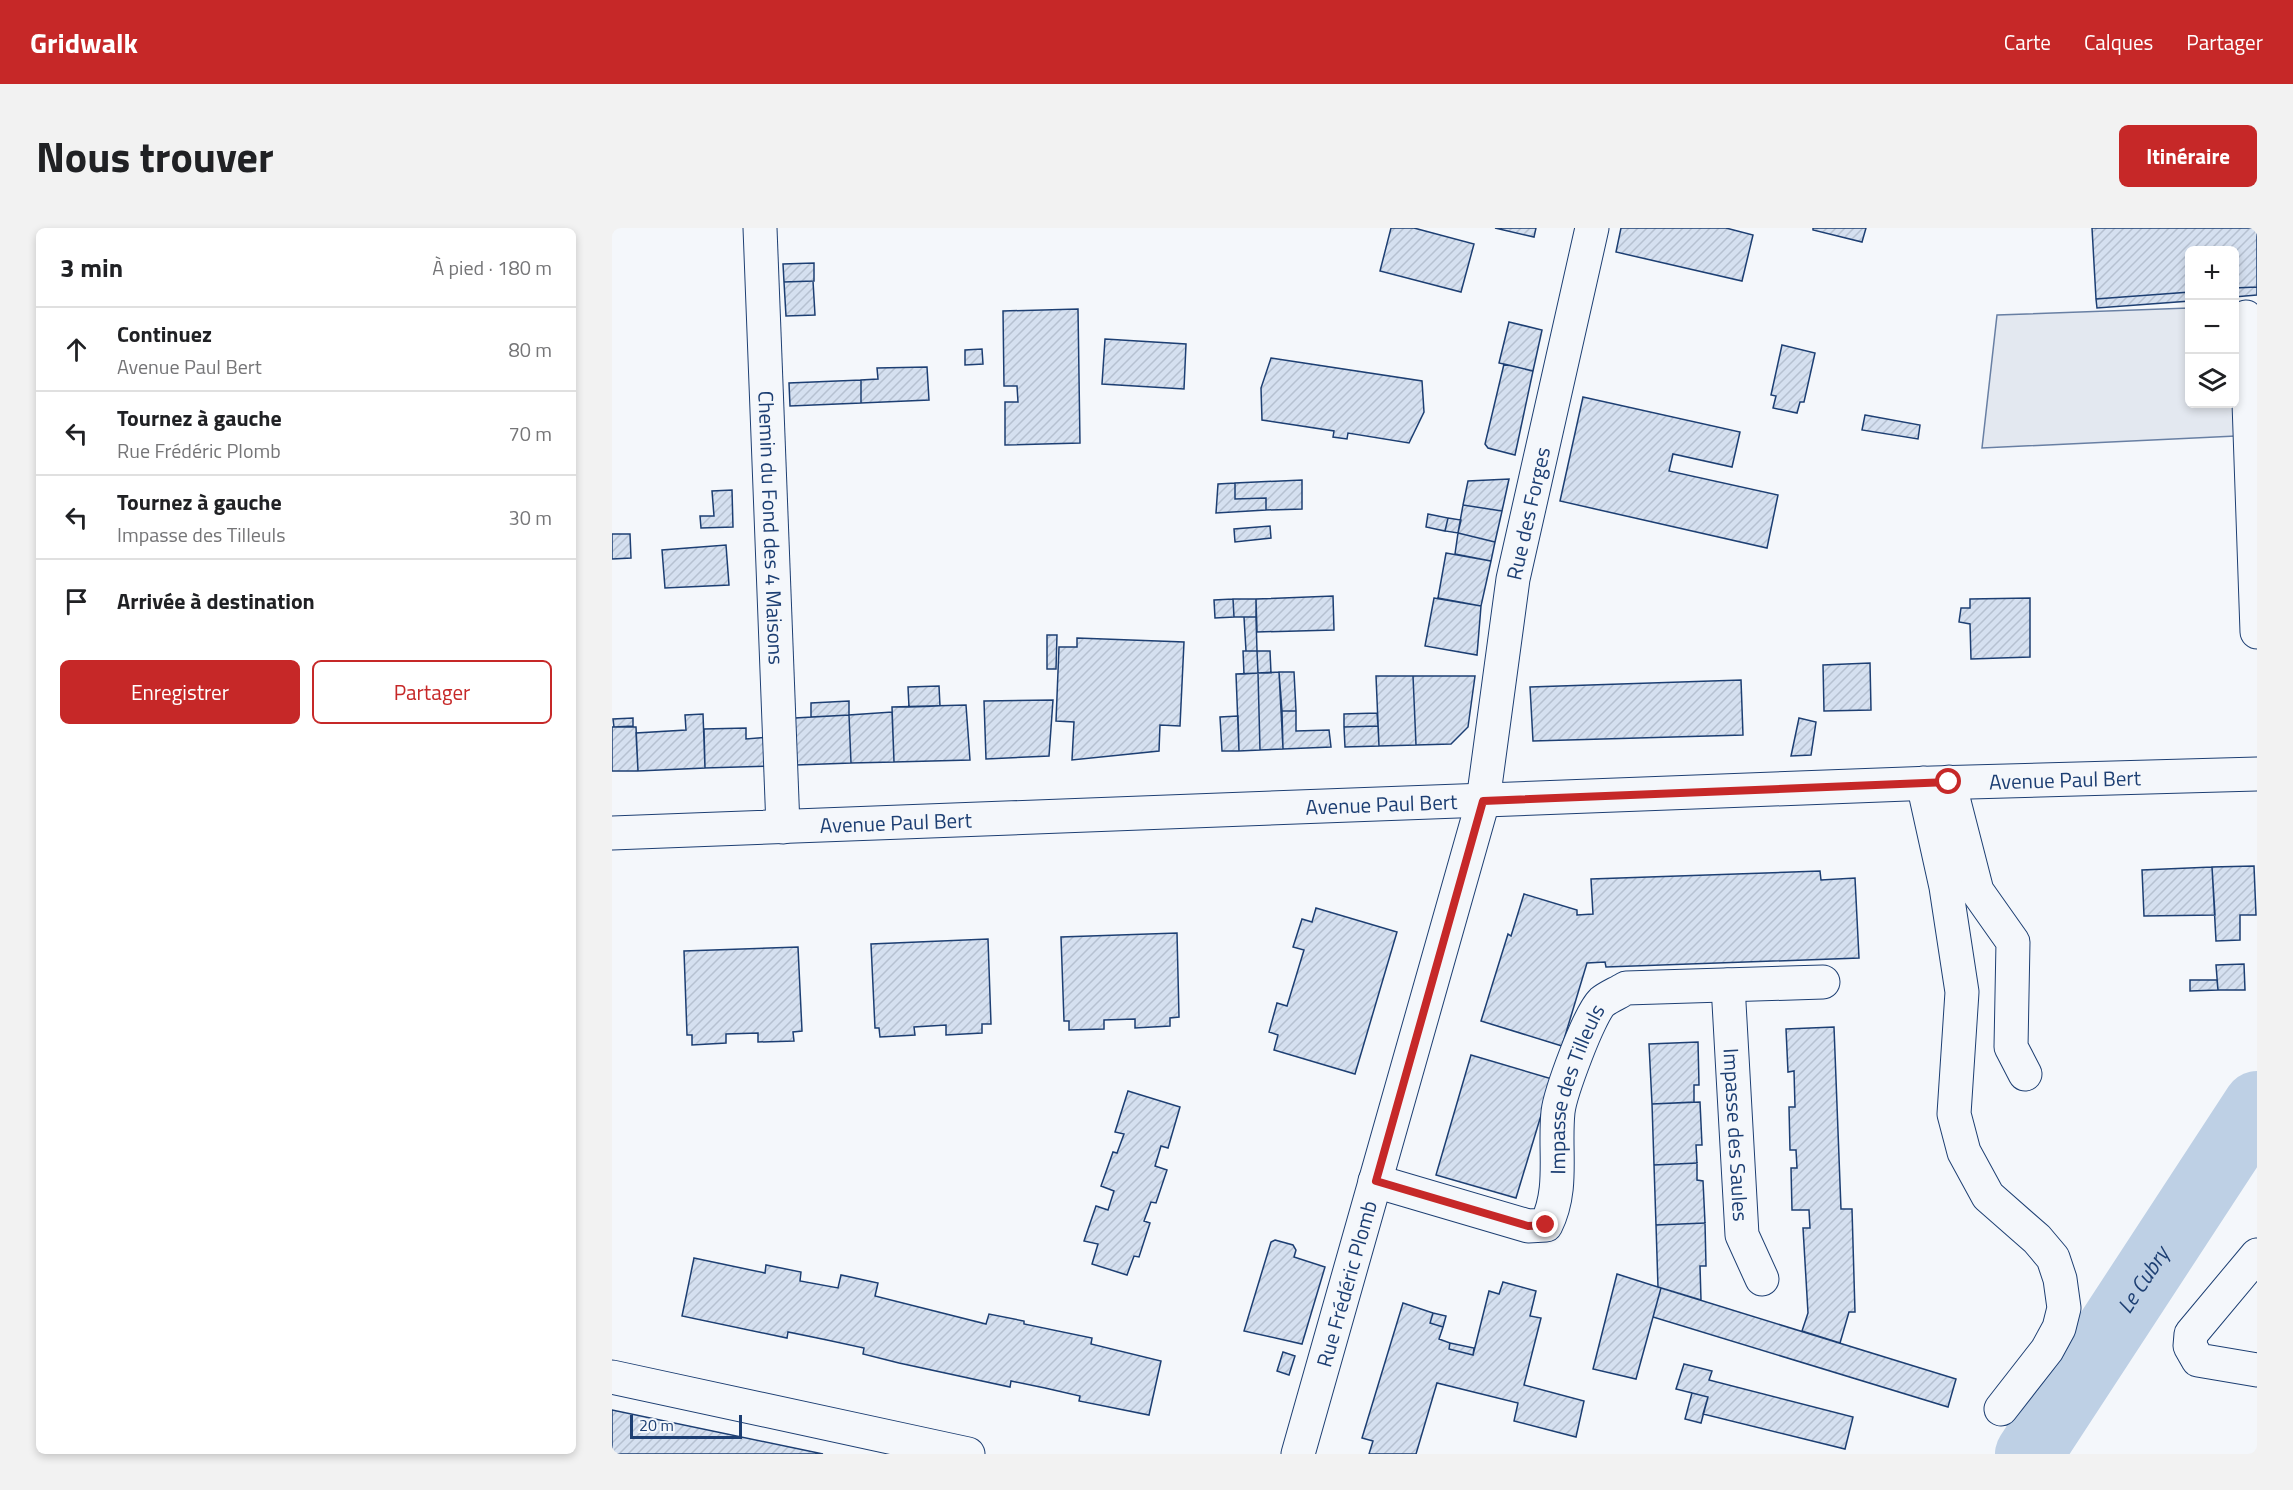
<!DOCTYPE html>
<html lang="fr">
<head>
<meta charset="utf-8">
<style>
	body { margin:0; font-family:"Titillium Web",sans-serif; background:#f2f2f2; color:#202124 }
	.controls { position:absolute; right:18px; top:18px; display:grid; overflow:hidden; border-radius:9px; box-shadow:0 3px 9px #0003 }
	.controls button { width:54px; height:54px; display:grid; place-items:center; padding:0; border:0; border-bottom:2px solid #e0e0e0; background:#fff; color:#202124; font:30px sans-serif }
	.scale { position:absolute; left:18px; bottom:15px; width:112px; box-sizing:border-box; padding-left:6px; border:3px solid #1d3f73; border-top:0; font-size:16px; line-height:21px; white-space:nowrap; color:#1d3f73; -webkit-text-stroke:4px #f4f7fb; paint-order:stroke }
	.stop { position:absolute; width:18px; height:18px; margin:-14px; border:4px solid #c62828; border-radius:50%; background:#fff }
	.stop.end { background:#c62828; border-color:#fff; box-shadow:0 2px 6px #0008 }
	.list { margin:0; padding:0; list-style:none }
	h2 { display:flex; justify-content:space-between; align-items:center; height:78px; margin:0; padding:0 24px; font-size:26px }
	h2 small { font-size:20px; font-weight:400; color:#757577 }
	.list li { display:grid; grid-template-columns:39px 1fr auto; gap:18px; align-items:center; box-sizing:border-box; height:84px; padding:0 24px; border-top:2px solid #e0e0e0 }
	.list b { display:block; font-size:22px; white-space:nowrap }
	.list p { margin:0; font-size:20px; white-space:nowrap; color:#757577 }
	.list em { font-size:20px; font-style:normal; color:#757577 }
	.actions { display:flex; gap:12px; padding:18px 24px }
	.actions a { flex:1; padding:14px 0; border:2px solid #c62828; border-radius:9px; text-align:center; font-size:21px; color:#c62828 }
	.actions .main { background:#c62828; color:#fff }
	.icon { flex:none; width:33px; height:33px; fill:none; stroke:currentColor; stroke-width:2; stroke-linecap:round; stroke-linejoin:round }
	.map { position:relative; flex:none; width:1645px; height:1226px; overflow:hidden; border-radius:9px }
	header { display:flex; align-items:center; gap:36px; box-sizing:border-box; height:84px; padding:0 30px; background:#c62828; color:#fff }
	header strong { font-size:28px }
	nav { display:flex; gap:33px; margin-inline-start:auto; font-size:21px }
	.intro { display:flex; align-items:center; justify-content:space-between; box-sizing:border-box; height:144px; padding:0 36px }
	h1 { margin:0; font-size:42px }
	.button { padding:15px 27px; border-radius:9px; background:#c62828; color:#fff; font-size:21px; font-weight:700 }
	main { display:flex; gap:36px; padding:0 36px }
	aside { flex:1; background:#fff; border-radius:9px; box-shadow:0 3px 9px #0003 }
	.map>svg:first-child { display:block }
	.parking { fill:#e3e8f0; stroke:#687fa3; stroke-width:1.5 }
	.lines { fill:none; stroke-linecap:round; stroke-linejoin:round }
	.river { stroke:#bed0e5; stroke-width:68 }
	.building { fill:url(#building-hatch); stroke:#1d3f73; stroke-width:1.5 }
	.minor-casing { stroke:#1d3f73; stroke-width:35 }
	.major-casing { stroke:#1d3f73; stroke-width:35 }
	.minor { stroke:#f4f7fb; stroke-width:33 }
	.major { stroke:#f4f7fb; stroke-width:33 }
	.route { stroke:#c62828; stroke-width:8 }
	.labels { text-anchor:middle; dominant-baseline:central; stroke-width:4.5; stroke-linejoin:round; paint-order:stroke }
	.street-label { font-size:21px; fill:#1d3f73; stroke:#f4f7fb }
	.water-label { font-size:22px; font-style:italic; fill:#1d3f73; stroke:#f4f7fb }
</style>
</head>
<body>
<header>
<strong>Gridwalk</strong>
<nav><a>Carte</a><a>Calques</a><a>Partager</a></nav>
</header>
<div class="intro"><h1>Nous trouver</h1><a class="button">Itinéraire</a></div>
<main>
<aside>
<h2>3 min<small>À pied · 180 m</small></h2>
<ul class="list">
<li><svg class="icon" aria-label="ahead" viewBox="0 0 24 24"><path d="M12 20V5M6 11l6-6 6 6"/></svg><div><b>Continuez</b><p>Avenue Paul Bert</p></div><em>80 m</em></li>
<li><svg class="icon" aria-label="left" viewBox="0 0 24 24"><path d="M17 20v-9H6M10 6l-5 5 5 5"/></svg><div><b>Tournez à gauche</b><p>Rue Frédéric Plomb</p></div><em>70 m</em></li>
<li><svg class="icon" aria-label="left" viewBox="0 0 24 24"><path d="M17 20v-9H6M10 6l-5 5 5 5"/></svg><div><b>Tournez à gauche</b><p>Impasse des Tilleuls</p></div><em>30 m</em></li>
<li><svg class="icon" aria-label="arrive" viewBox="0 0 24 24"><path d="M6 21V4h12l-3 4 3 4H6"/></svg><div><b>Arrivée à destination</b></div></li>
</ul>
<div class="actions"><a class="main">Enregistrer</a><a>Partager</a></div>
</aside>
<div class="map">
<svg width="1645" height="1226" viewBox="0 0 1645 1226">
	<defs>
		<pattern id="building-hatch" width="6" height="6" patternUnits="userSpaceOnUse" patternTransform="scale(1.5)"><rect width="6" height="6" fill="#d5e0f0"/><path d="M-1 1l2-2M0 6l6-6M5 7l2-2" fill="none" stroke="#b6c1d1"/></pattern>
	</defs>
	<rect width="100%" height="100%" fill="#f4f7fb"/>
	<path class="parking" d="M 1577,80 L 1578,176 L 1622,176 L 1645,207 L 1370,220 L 1385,87 Z"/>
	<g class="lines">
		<path class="river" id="s1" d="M 1417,1226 L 1645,877"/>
	</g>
	<path class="building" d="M 779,0 L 802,0 L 862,16 L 849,64 L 768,43 Z
		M 883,0 L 924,0 L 922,9 Z
		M 1009,0 L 1114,0 L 1141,7 L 1130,53 L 1004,24 Z
		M 1201,0 L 1254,0 L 1250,14 L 1201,2 Z
		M 1480,0 L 1645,0 L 1645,59 L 1622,60 L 1622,22 L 1578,22 L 1578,64 L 1484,71 Z
		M 202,35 L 202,53 L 172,54 L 171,36 Z
		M 201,53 L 203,87 L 174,88 L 172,54 Z
		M 1645,59 L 1645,67 L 1622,69 L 1622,60 Z
		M 1578,64 L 1578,73 L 1485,80 L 1484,71 Z
		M 466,81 L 468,215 L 393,217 L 393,174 L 406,174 L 405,158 L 392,158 L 391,83 Z
		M 897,94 L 930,102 L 921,143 L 887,135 Z
		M 493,111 L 574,116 L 572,161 L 490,156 Z
		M 1170,117 L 1203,125 L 1192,174 L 1188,174 L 1185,185 L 1161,180 L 1164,168 L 1159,167 Z
		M 370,121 L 371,136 L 353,137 L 353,122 Z
		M 659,130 L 810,153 L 812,184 L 797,215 L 736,205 L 735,211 L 721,209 L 722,203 L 650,192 L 649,160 Z
		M 892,136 L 921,143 L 903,227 L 876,220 L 873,216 Z
		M 315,139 L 317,172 L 249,175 L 249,152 L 266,151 L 265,140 Z
		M 249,152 L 249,175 L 178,178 L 177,155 Z
		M 971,169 L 1128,204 L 1120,239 L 1061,226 L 1057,243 L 1166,267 L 1155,320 L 948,273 Z
		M 1253,187 L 1308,197 L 1306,211 L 1250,202 Z
		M 897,251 L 890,283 L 851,277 L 856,253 Z
		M 690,252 L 690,281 L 654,282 L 654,270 L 623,271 L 623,255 Z
		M 623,255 L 623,271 L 654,270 L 654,282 L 604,285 L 606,256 Z
		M 120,262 L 121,299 L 89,300 L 88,288 L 102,288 L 100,263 Z
		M 851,277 L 890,283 L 883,314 L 846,305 Z
		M 816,286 L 836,290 L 833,303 L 814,299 Z
		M 836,290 L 849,292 L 846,305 L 833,303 Z
		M 658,298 L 659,310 L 623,314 L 622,301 Z
		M 846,305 L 883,314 L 879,333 L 843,326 Z
		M 0,306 L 18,306 L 19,330 L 0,331 Z
		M 114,317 L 117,357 L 53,360 L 50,322 Z
		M 834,325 L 879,333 L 869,378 L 826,370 Z
		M 721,368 L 722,402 L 645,404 L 644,371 Z
		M 822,370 L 869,378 L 865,427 L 813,418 Z
		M 1418,370 L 1418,429 L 1359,431 L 1358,396 L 1347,394 L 1349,380 L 1358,380 L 1358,371 Z
		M 621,371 L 622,389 L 603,390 L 602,372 Z
		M 621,371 L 644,371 L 644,389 L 622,389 Z
		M 632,389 L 644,389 L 645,423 L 634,423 Z
		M 435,407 L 445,407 L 444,441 L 435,441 Z
		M 465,410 L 572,414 L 568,498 L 548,497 L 547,523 L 460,532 L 462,494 L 444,493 L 447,419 L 465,419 Z
		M 631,423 L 645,423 L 646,445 L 632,446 Z
		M 645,423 L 658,423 L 659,445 L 646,445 Z
		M 1258,435 L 1259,482 L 1212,483 L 1211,437 Z
		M 667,444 L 682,444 L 684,483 L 670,483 Z
		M 667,444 L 671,521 L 648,522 L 646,445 Z
		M 646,445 L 648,522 L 627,523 L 624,446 Z
		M 764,448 L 801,448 L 804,517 L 767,518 Z
		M 801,448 L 863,448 L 856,499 L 839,516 L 804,517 Z
		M 1129,452 L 1131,507 L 921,513 L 918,459 Z
		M 327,458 L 328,478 L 297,479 L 296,459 Z
		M 441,472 L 437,528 L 374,531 L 372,473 Z
		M 237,473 L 237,487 L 199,489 L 199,475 Z
		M 354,477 L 358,532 L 282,534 L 280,479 Z
		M 670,483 L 684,483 L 684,503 L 717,502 L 719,519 L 671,521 Z
		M 280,484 L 282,534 L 239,535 L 237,487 Z
		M 765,485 L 766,498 L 732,499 L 732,486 Z
		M 91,486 L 93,540 L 26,543 L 24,505 L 74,502 L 73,487 Z
		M 237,487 L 239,535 L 184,537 L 183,490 Z
		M 626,488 L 627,523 L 610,523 L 608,489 Z
		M 21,490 L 21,498 L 2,499 L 1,491 Z
		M 1187,490 L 1204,494 L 1199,527 L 1179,528 Z
		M 766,498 L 767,518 L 733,519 L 732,499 Z
		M 0,499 L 24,499 L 26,543 L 0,543 Z
		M 134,500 L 134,511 L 159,509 L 161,538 L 93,540 L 92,501 Z
		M 1642,638 L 1644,687 L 1628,687 L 1628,712 L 1604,713 L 1600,639 Z
		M 1600,639 L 1603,687 L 1532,688 L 1530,642 Z
		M 1208,643 L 1209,652 L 1243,650 L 1247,730 L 994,739 L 993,734 L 975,735 L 950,818 L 869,793 L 896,706 L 899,708 L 912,666 L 965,682 L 965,687 L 981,686 L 979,651 Z
		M 704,680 L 785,704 L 743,846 L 662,822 L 666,807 L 657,804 L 665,775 L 675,778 L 692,722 L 681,719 L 690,691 L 700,694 Z
		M 565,705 L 567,789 L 558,790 L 558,798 L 523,800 L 523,791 L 492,792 L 492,801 L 457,802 L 457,793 L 452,793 L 449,709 Z
		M 376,711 L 379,796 L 370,796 L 370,805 L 334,807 L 334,797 L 302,799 L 303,807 L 268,809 L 267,800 L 263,800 L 259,716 Z
		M 186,719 L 190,803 L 181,804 L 182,813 L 146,814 L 146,805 L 114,806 L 114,815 L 80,817 L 80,807 L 75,807 L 72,723 Z
		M 1632,736 L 1633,762 L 1606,762 L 1604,737 Z
		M 1578,752 L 1605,752 L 1606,762 L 1578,763 Z
		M 1222,799 L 1229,981 L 1240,981 L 1243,1084 L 1237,1084 L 1228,1115 L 1190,1103 L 1196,1085 L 1191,1000 L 1198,1000 L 1197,982 L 1180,982 L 1179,940 L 1185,940 L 1184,922 L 1178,922 L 1177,879 L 1183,879 L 1182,843 L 1176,844 L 1174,801 Z
		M 1086,814 L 1087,857 L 1082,857 L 1082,874 L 1040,876 L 1037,816 Z
		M 859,827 L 940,851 L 904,970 L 824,947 Z
		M 516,863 L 568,879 L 556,920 L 549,918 L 543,938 L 555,942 L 544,975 L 539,974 L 532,993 L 538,995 L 527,1029 L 522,1028 L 515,1047 L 480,1036 L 486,1016 L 472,1013 L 484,978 L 496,982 L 502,963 L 489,958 L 501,924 L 505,925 L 512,906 L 503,904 Z
		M 1088,874 L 1090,917 L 1084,917 L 1085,935 L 1042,937 L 1040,876 Z
		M 1085,935 L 1085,952 L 1091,953 L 1093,995 L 1044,997 L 1042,937 Z
		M 1093,995 L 1094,1038 L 1088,1038 L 1089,1072 L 1046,1059 L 1044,997 Z
		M 663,1012 L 681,1017 L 684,1022 L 682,1029 L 713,1039 L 690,1116 L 632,1103 L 659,1014 Z
		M 82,1030 L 153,1045 L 154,1037 L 189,1044 L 188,1053 L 226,1060 L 229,1047 L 266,1055 L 263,1068 L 374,1096 L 377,1086 L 412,1093 L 412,1096 L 480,1110 L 479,1116 L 549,1133 L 537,1187 L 467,1173 L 468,1168 L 433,1160 L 399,1153 L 398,1159 L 287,1135 L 251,1126 L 252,1120 L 215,1112 L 176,1104 L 175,1110 L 70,1088 Z
		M 1005,1046 L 1049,1060 L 1024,1151 L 981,1141 Z
		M 891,1054 L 924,1063 L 918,1088 L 929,1090 L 912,1157 L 972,1173 L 964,1209 L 902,1193 L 906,1175 L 825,1155 L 804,1226 L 757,1226 L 761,1213 L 750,1210 L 791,1075 L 821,1085 L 818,1095 L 831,1099 L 827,1111 L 838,1115 L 837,1121 L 861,1127 L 877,1063 L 887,1066 Z
		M 1049,1060 L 1344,1151 L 1336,1179 L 1041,1089 Z
		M 821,1085 L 834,1088 L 831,1099 L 818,1095 Z
		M 838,1115 L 862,1120 L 861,1127 L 837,1121 Z
		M 671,1124 L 683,1128 L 677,1147 L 665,1143 Z
		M 1072,1136 L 1100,1143 L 1097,1152 L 1241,1189 L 1233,1221 L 1091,1186 L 1096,1169 L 1064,1161 Z
		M 1080,1165 L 1096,1169 L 1089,1195 L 1073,1191 Z
		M 0,1182 L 211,1226 L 0,1226 Z"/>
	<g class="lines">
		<g class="minor-casing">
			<g id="minor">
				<path id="s2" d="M 148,0 L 171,599"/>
				<path d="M 1634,89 L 1645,404"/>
				<path d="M 1337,554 L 1365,663 L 1401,714 L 1399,819 L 1413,846"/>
				<path d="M 1311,555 L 1334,659 L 1350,764 L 1342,886 L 1352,924 L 1376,968 L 1425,1011 L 1441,1030 L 1448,1051 L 1452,1080 L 1447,1100 L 1435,1122 L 1389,1181"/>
				<path id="s3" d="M 1116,757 L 1130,1007 L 1150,1051"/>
				<path id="s4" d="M 763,953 L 916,998 L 934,997 C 952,961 942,923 946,884 C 948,866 977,786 990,774 C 996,769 1006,765 1014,760 L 1211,754"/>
				<path d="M 1645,1027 L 1579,1106 L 1578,1118 L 1586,1132 L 1645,1142"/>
				<path d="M 0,1149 L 356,1226"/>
				<path id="s5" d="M 686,1226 L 871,573 L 901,351 L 980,0"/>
			</g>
		</g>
		<g class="major-casing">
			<g id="major">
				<path id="s6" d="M 0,605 L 1321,555 L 1645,546"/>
			</g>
		</g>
		<use href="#minor" class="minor"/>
		<use href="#major" class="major"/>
	</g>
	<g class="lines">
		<path class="route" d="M 934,997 L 916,998 L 764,953 L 871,573 L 1337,554"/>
	</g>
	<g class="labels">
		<g class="street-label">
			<text stroke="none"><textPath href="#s5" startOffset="970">Rue des Forges</textPath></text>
			<text stroke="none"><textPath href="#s2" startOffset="300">Chemin du Fond des 4 Maisons</textPath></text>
			<text stroke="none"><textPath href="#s6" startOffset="1454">Avenue Paul Bert</textPath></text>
			<text stroke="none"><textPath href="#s6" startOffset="770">Avenue Paul Bert</textPath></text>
			<text stroke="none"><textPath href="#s6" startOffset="284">Avenue Paul Bert</textPath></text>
			<text stroke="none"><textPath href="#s4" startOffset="318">Impasse des Tilleuls</textPath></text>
			<text stroke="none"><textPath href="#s3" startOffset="150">Impasse des Saules</textPath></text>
			<text stroke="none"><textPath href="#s5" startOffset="177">Rue Frédéric Plomb</textPath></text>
		</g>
		<g class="water-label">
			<text stroke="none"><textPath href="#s1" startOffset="208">Le Cubry</textPath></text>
		</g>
	</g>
</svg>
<div class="controls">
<button>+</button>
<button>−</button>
<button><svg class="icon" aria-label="layers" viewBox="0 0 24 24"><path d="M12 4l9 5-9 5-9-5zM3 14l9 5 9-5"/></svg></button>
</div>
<div class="scale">20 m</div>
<div class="stop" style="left:1337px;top:554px"></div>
<div class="stop end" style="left:934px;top:997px"></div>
</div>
</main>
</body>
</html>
